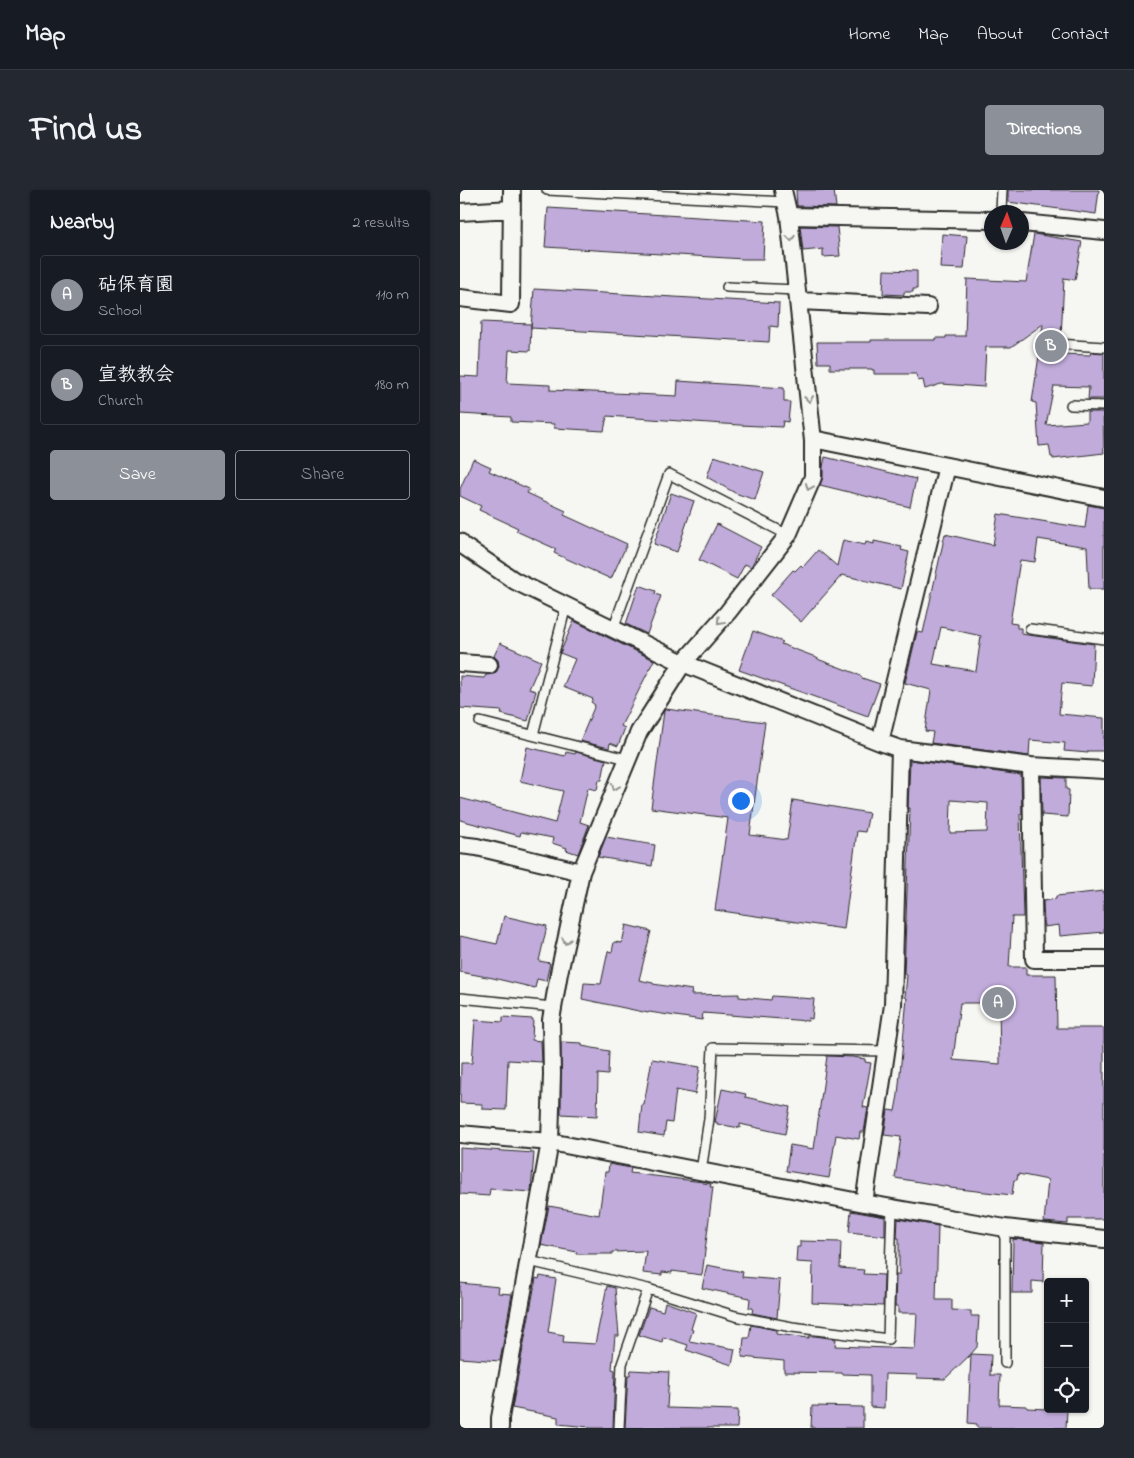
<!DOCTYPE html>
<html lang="en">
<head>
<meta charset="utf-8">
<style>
	body { margin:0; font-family:"Indie Flower","Klee One",sans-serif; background:#242831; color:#f1f3f6 }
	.controls { position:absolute; right:15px; bottom:15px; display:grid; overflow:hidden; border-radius:5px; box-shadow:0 1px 4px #0004 }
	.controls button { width:45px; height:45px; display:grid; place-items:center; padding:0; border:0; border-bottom:1px solid #363941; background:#171b24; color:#f1f3f6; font:25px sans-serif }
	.compass { position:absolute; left:524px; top:15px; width:45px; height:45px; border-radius:50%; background:#171b24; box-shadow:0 1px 4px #0004; rotate:2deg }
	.you { position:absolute; left:280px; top:610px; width:18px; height:18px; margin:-12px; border:4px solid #fff; border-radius:50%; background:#1a73e8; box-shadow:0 0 0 8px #1a73e833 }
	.badge { display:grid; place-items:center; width:32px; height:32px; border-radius:50%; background:#8c9099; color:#fff; font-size:16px; font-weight:700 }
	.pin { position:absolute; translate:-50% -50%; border:2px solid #fff; box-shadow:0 1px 5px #0006 }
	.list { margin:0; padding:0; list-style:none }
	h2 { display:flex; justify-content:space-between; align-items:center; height:65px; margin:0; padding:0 20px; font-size:21px }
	h2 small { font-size:16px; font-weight:400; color:#9ea1a6 }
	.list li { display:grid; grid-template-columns:32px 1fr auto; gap:15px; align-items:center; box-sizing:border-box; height:80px; margin:0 10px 10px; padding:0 10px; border:1px solid #363941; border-radius:5px }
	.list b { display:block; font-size:19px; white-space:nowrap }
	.list p { margin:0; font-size:16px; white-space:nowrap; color:#9ea1a6 }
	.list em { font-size:16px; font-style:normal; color:#9ea1a6 }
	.actions { display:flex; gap:10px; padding:15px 20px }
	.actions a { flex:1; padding:11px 0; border:1px solid #8c9099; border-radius:5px; text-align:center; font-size:18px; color:#8c9099 }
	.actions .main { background:#8c9099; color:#fff }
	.icon { flex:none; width:28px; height:28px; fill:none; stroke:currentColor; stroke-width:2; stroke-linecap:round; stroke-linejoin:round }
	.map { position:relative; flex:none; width:644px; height:1238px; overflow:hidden; border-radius:5px }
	header { display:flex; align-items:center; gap:30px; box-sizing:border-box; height:70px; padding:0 25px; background:#171b24; border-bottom:1px solid #363941 }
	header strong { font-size:24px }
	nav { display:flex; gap:28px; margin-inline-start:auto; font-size:18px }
	.intro { display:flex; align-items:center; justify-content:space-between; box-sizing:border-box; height:120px; padding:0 30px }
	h1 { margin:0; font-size:35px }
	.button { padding:12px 22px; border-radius:5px; background:#8c9099; color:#fff; font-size:18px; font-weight:700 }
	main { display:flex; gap:30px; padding:0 30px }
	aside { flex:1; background:#171b24; border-radius:5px; box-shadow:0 1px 4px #0004 }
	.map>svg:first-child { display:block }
	.building { fill:#c0abda; stroke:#2b2b2b; fill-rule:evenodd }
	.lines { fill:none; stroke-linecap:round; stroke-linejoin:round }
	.lane-casing { stroke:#2b2b2b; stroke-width:12 }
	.street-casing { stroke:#2b2b2b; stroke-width:20 }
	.lane { stroke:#f6f6f2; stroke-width:9 }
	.street { stroke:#f6f6f2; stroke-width:16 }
	.oneway { stroke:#90908e }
</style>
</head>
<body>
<header>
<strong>Map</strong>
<nav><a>Home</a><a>Map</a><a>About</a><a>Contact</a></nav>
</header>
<div class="intro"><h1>Find us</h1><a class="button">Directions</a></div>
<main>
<aside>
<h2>Nearby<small>2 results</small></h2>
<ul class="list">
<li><span class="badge">A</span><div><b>砧保育園</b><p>School</p></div><em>110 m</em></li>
<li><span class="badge">B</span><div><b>宣教教会</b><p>Church</p></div><em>180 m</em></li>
</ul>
<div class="actions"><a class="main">Save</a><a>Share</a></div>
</aside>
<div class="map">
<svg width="644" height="1238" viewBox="0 0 644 1238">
	<rect width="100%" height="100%" fill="#f6f6f2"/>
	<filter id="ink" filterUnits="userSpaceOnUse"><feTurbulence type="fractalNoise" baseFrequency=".02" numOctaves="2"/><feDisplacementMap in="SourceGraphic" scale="10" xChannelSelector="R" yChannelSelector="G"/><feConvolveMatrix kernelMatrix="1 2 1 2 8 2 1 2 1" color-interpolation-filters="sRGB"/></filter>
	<g filter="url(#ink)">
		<path class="building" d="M 336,0 L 374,0 L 376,17 L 337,16 Z
			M 548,0 L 639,0 L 636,24 L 548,12 Z
			M 88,18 L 305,31 L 303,69 L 284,69 L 85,57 Z
			M 340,36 L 377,37 L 380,66 L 363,67 L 363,59 L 343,61 Z
			M 482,44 L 507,46 L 504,79 L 480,78 Z
			M 574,44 L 622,52 L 615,90 L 604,88 L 601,148 L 581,147 L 583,134 L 551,157 L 526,157 L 524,197 L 481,194 L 465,199 L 463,190 L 458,191 L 456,184 L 414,184 L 414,180 L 412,180 L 412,179 L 370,179 L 370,173 L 358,173 L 357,152 L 411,152 L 411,150 L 475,150 L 475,148 L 486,148 L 486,146 L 505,146 L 507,89 L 566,92 Z
			M 424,80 L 457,81 L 457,99 L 453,99 L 453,102 L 444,102 L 444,105 L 423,104 Z
			M 74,99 L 319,113 L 318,137 L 310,136 L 309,152 L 71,138 Z
			M 21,132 L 71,134 L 70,161 L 49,160 L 47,193 L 90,195 L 90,200 L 217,206 L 218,191 L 324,198 L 324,212 L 330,212 L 328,232 L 323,231 L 322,237 L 279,235 L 147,226 L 144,241 L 94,238 L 94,234 L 51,232 L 51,227 L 0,224 L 0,186 L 19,187 Z
			M 580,159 L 600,160 L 600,164 L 630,165 L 631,162 L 644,163 L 644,209 L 628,209 L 629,197 L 594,196 L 586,235 L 627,232 L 627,222 L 643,222 L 644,263 L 593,269 L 593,267 L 591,267 L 589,255 L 579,256 L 576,213 L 572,212 Z
			M 254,266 L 304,282 L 295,310 L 275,303 L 247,287 Z
			M 365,267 L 456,289 L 450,317 L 360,295 L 363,287 L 363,277 Z
			M 13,269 L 31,277 L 29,281 L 69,299 L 67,303 L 106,321 L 104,325 L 167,354 L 151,389 L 94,363 L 96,359 L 56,341 L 58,338 L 19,320 L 21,316 L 0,306 L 0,299 Z
			M 211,303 L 234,311 L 217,362 L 194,354 Z
			M 628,315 L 644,318 L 644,399 L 629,399 L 627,357 L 578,349 L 575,372 L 560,370 L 550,433 L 557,434 L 557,438 L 561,438 L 561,444 L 634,454 L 632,496 L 602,493 L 599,524 L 644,528 L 644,561 L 628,561 L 628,563 L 604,561 L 605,553 L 570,550 L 569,566 L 471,553 L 473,542 L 465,541 L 471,500 L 445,493 L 457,442 L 463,443 L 485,344 L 533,355 L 538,324 L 625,338 ZM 481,437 L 521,446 L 516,481 L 473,474 Z
			M 257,334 L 301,357 L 291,377 L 285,374 L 277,389 L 239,370 Z
			M 383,350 L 405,355 L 406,352 L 414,354 L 414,351 L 442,357 L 441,360 L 449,362 L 441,399 L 382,385 L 341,432 L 311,405 L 333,380 L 335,381 L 341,375 L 343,377 L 358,360 L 377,376 Z
			M 179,395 L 196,401 L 195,404 L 201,406 L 187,444 L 166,434 Z
			M 114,431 L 194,470 L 161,536 L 165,538 L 158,556 L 150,553 L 149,558 L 120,551 L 135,515 L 131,512 L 133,509 L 103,497 L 115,469 L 100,463 Z
			M 293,441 L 323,452 L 321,454 L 353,466 L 360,470 L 395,483 L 402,487 L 402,488 L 420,494 L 408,526 L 279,480 Z
			M 40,453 L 81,471 L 69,499 L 76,501 L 68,531 L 41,524 L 42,521 L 0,518 L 0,486 L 24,488 L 26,485 L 34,484 L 37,481 L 39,476 L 38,470 L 34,466 Z
			M 206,519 L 305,532 L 290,645 L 327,650 L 333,610 L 409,623 L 405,642 L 397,641 L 384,739 L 255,720 L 268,628 L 191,618 L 204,521 Z
			M 67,557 L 105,566 L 106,562 L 115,564 L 116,562 L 146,570 L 142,590 L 139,590 L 137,600 L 128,598 L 120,632 L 129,635 L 118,664 L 106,660 L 107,658 L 92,653 L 93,648 L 61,642 L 60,646 L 0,630 L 0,608 L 95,633 L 103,601 L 60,591 Z
			M 450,570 L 561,585 L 562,624 L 560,624 L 563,727 L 552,727 L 549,777 L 566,777 L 566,785 L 596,785 L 597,838 L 644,838 L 644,1029 L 608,1029 L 608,1034 L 584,1032 L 588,990 L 558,984 L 557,990 L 554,990 L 552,1005 L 490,998 L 490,997 L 435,988 L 441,947 L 424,945 L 428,920 L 435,921 L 438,905 L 447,808 L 445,807 L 447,785 L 444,784 L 450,618 L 448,618 ZM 491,610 L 528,613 L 527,642 L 490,643 ZM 500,813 L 539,813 L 540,874 L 493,870 Z
			M 581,587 L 606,588 L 606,599 L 609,600 L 608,627 L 582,625 Z
			M 146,647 L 195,655 L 192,676 L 138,667 Z
			M 644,701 L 644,742 L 600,746 L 599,735 L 584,737 L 583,711 L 596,709 L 596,706 Z
			M 44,726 L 87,736 L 79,771 L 90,773 L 86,791 L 77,789 L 75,798 L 33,788 L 0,782 L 0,746 L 37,754 Z
			M 166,735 L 191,741 L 179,790 L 193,793 L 193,794 L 232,800 L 231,805 L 279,804 L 279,807 L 311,810 L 312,806 L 354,809 L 352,829 L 348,828 L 348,831 L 243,823 L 242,830 L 189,822 L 188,823 L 122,809 L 124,793 L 141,794 L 148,761 L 152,762 L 154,752 L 162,753 Z
			M 43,827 L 73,829 L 72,850 L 81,851 L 82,872 L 48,870 L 46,920 L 22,919 L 22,914 L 0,913 L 1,873 L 12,873 L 15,830 L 43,832 Z
			M 101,852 L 122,853 L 122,856 L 149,861 L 148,885 L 138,884 L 137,926 L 101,924 Z
			M 367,866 L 393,867 L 405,869 L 405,872 L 411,873 L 403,917 L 408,918 L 404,942 L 400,942 L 399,949 L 376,945 L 369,988 L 326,981 L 330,955 L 354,959 Z
			M 192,869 L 240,877 L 235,904 L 216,900 L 212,933 L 206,932 L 204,946 L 179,942 L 182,914 L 184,914 Z
			M 262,899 L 286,904 L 285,907 L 330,917 L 325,944 L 280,934 L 280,938 L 257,934 L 257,932 L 255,932 Z
			M 0,958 L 74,963 L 71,1002 L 30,999 L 29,1006 L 0,1004 Z
			M 149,974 L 171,978 L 170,983 L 243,992 L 243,993 L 251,994 L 250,997 L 253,997 L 242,1085 L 212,1081 L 212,1083 L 202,1082 L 202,1085 L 183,1083 L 186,1061 L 152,1062 L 152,1064 L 116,1064 L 117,1062 L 81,1055 L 89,1016 L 139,1025 L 145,982 L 148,982 Z
			M 391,1021 L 425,1027 L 425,1046 L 389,1042 Z
			M 438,1029 L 478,1036 L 476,1110 L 492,1110 L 492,1120 L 511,1121 L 511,1126 L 519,1126 L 517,1157 L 511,1164 L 531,1165 L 530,1185 L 540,1185 L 539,1215 L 567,1216 L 567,1218 L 607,1220 L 606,1238 L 517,1238 L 517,1234 L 508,1233 L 511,1164 L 485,1189 L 457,1188 L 457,1185 L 425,1184 L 424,1218 L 410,1217 L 410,1185 L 382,1184 L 382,1183 L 324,1182 L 324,1171 L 282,1167 L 284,1148 L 289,1148 L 291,1135 L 316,1140 L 316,1144 L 349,1148 L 349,1146 L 355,1146 L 376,1149 L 375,1156 L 455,1159 L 457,1123 L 438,1123 L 438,1116 L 435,1116 L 436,1085 L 439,1085 L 439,1048 L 437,1048 Z
			M 553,1049 L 584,1052 L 583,1092 L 572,1091 L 572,1103 L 552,1103 Z
			M 340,1051 L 381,1052 L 380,1078 L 404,1080 L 403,1084 L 424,1085 L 423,1116 L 352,1113 L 353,1073 L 336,1072 L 337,1057 L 340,1057 Z
			M 247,1075 L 283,1082 L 282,1087 L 320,1090 L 317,1128 L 292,1123 L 293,1118 L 289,1118 L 290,1108 L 242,1098 Z
			M 80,1086 L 96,1089 L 88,1142 L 104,1145 L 103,1152 L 135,1154 L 147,1096 L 155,1098 L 159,1146 L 155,1146 L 152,1179 L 155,1180 L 153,1238 L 129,1238 L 129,1237 L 98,1234 L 98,1227 L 52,1218 L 76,1088 L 79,1089 Z
			M 0,1093 L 39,1097 L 38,1103 L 52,1104 L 40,1171 L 0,1168 Z
			M 205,1112 L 236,1123 L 231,1139 L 233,1140 L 229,1151 L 275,1159 L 272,1175 L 226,1160 L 228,1155 L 203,1147 L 202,1152 L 179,1145 L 189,1117 L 203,1121 Z
			M 171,1180 L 209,1182 L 207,1218 L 278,1220 L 277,1238 L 165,1238 L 168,1185 L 170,1185 Z
			M 352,1216 L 403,1217 L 403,1238 L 351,1238 Z"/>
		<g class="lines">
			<g class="lane-casing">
				<path id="lane" d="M 87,0 L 325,12
					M 541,22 L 542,0
					M 267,97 L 337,100
					M 582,153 L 644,157
					M 611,215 L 644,216
					M 153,439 L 209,284 L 328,345
					M 570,439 L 644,449
					M 20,532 L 167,569
					M 73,545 L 106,416
					M 0,808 L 93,817
					M 241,981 L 249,929 L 253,858 L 426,861
					M 69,1071 L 188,1099 L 275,1126 L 332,1137 L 428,1149 L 432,1017
					M 545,1173 L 545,1038
					M 159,1238 L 162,1174 L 188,1099"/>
			</g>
			<g class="street-casing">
				<path id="street" d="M 323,0 L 329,26 L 353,251
					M 0,22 L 52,19
					M 329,26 L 532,30
					M 562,33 L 644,41
					M 0,108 L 51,114 L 52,0
					M 339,111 L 468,117
					M 0,352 L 2,355 L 55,391 L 223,473 L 420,552 L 440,559 L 571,576 L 644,580
					M 0,473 L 29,475
					M 420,552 L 487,276
					M 571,576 L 574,769 L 644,769
					M 0,655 L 17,657 L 121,682
					M 0,944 L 90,952 L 404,1013 L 545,1038 L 644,1049
					M 404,1013 L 433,815 L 440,559
					M 40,1238 L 40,1228 L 90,952 L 92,884 L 91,830 L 99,783 L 121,682 L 179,542 L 223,473 L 268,422 L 328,345 L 353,287 L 353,249 L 644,308"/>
			</g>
			<use href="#lane" class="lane"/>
			<use href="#street" class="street"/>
		</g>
		<defs><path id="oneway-chevron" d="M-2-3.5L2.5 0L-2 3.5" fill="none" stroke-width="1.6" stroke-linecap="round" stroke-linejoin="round" transform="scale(1.25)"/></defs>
		<g class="oneway">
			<use href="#oneway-chevron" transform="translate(331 48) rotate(84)"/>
			<use href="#oneway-chevron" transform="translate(349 209) rotate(84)"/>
			<use href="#oneway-chevron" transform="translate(349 297) rotate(113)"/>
			<use href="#oneway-chevron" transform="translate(260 431) rotate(132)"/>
			<use href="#oneway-chevron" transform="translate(155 597) rotate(113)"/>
			<use href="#oneway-chevron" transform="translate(106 751) rotate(102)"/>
		</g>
	</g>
</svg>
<div class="controls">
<button>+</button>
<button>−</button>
<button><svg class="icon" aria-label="locate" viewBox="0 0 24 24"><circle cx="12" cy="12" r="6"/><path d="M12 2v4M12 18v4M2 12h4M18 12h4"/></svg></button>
</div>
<svg class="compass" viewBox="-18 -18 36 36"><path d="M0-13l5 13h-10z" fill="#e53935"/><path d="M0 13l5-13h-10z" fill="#9ea1a6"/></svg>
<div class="you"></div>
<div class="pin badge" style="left:538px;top:813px">A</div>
<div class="pin badge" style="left:591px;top:156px">B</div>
</div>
</main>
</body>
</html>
